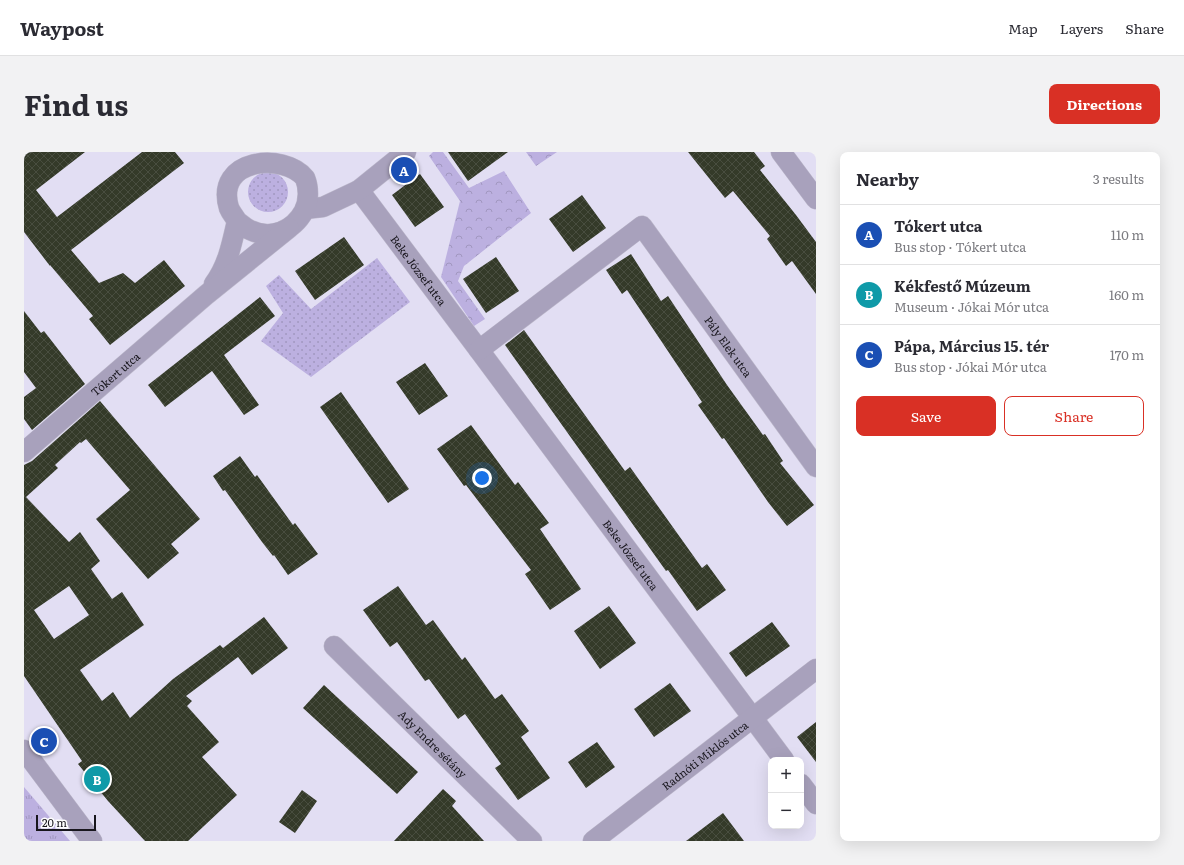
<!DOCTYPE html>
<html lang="en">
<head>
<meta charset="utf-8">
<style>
	body { margin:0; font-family:Literata,serif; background:#f2f2f3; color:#2b2b33 }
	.controls { position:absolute; right:12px; bottom:12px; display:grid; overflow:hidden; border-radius:8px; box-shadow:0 4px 16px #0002 }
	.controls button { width:36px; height:36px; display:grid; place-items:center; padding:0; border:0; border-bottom:1px solid #e1e1e2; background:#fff; color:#2b2b33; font:20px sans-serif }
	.scale { position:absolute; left:12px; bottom:10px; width:60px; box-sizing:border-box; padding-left:4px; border:2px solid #18161d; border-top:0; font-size:11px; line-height:14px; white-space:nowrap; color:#18161d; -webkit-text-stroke:3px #fff; paint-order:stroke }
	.you { position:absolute; left:458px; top:326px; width:14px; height:14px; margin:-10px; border:3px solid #fff; border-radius:50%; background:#1a73e8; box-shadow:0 0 0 6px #1a73e833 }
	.badge { display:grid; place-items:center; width:26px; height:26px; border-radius:50%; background:#d93025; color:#fff; font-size:13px; font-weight:700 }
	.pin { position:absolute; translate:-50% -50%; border:2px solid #fff; box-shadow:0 1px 4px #0006 }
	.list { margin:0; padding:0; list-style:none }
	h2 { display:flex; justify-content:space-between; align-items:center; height:52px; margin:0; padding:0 16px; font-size:17px }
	h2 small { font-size:13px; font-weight:400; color:#7c7c81 }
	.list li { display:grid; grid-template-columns:26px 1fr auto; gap:12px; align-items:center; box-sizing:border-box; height:60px; padding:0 16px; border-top:1px solid #e1e1e2 }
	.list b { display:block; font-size:15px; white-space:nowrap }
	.list p { margin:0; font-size:13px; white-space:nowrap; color:#7c7c81 }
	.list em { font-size:13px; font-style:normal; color:#7c7c81 }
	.actions { display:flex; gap:8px; padding:12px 16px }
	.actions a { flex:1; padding:9px 0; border:1px solid #d93025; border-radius:8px; text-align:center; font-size:14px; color:#d93025 }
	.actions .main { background:#d93025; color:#fff }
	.map { position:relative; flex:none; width:792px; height:689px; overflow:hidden; border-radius:8px }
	header { display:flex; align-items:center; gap:24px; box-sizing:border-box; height:56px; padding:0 20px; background:#fff; border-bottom:1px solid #e1e1e2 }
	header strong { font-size:19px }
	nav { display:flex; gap:22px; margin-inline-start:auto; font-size:14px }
	.intro { display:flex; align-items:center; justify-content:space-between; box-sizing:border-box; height:96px; padding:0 24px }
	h1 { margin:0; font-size:28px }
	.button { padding:10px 18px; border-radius:8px; background:#d93025; color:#fff; font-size:14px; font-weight:700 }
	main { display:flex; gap:24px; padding:0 24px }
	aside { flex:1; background:#fff; border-radius:8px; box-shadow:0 4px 16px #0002 }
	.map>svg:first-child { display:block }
	.grass { fill:url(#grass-dots) }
	.forest { fill:url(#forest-crowns) }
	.park { fill:url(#park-tufts) }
	.building { fill:url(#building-cross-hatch); fill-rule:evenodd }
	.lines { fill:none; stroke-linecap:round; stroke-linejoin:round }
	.street-casing { stroke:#bebacc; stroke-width:21 }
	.street { stroke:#a8a1bc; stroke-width:20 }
	.labels { text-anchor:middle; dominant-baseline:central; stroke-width:4; stroke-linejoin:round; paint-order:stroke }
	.street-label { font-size:11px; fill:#18161d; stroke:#fff }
</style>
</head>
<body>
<header>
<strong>Waypost</strong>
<nav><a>Map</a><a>Layers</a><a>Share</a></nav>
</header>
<div class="intro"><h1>Find us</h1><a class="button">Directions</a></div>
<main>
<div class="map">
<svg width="792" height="689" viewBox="0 0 792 689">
	<defs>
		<pattern id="grass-dots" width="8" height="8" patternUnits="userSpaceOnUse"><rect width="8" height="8" fill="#bcb0e0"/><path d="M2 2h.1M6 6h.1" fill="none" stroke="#a197c0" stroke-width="1.8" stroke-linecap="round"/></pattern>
		<pattern id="forest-crowns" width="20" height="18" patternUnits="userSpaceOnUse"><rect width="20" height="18" fill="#bcb0e0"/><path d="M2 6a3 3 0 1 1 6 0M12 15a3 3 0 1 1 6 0" fill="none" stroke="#a197c0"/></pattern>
		<pattern id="park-tufts" width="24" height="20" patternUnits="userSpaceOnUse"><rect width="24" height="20" fill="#bcb0e0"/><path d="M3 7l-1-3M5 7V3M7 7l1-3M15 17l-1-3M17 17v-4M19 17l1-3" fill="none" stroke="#a197c0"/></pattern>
		<pattern id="building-cross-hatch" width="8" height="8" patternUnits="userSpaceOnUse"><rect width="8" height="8" fill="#343a29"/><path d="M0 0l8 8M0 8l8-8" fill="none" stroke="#484d3f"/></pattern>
	</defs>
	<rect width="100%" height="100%" fill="#e2def3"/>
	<path class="grass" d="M224 40a20 20 0 1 1 40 0a20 20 0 1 1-40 0Z
		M 353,106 L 386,150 L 287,225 L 237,189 L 259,161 L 242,134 L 255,123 L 287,157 Z"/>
	<path class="forest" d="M 409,0 L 419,0 L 445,36 L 480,19 L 507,61 L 440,114 L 434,129 L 461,167 L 450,174 L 417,125 L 436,49 L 405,4 Z
		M 502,0 L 533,0 L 512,14 Z"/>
	<path class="park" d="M 0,635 L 46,689 L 0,689 Z"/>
	<path class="building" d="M 0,0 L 61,0 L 12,38 L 33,65 L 118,0 L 151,0 L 160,11 L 47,98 L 75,131 L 99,121 L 111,131 L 140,108 L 161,134 L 86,193 L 65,167 L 69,164 L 26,113 L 26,114 L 0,80 Z
		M 424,0 L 484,0 L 444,29 Z
		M 664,0 L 730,0 L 741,14 L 736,18 L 772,63 L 792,90 L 792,142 L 768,109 L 762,114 L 743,87 L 746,84 L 709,39 L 701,46 Z
		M 396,22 L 420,55 L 391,75 L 368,43 Z
		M 558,43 L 582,76 L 549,100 L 525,67 Z
		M 320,85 L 340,113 L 291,148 L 271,119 Z
		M 607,102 L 637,149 L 644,144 L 703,233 L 739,283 L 741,282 L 759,309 L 756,311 L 790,353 L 763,374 L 744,350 L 700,286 L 698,287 L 674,253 L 678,250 L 603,138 L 598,142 L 582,118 Z
		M 472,105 L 495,139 L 462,161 L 439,127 Z
		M 236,145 L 251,164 L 200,203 L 235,253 L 220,263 L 188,219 L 141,255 L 124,233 Z
		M 0,159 L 17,181 L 20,179 L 61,232 L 8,278 L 0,267 L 0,245 L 12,236 L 0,220 Z
		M 500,178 L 601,319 L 606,315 L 678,416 L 683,412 L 702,438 L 673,459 L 644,418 L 642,419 L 481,193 Z
		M 401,211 L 424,244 L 395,263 L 372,230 Z
		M 317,240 L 385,337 L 364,351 L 296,255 Z
		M 76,249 L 176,367 L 147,392 L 155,401 L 124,427 L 72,367 L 106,338 L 62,287 L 57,291 L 56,290 L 31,313 L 34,316 L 2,345 L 45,390 L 56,380 L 76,409 L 67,417 L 88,447 L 98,440 L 120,473 L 56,518 L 78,549 L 89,540 L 106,566 L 149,527 L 196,493 L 199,496 L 240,465 L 264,496 L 228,523 L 214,505 L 162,544 L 168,549 L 163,554 L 195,590 L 178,605 L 213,643 L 164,689 L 121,689 L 84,649 L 54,612 L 58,609 L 0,524 L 0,313 L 8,309 ZM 45,434 L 65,463 L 30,487 L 10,458 Z
		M 447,273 L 491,333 L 494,330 L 525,371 L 516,377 L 557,437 L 526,458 L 501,422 L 507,418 L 442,333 L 440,334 L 413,297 Z
		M 216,304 L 231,325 L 233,323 L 269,373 L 271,371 L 294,402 L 264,423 L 250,403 L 249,404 L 238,390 L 201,338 L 199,339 L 189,324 Z
		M 374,434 L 402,473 L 409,468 L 438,508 L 441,505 L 471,547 L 478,542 L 505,579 L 497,585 L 526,626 L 494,648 L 471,616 L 477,612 L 441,562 L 434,567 L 405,527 L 401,529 L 373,490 L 366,495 L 339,458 Z
		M 585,454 L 612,491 L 576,517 L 550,479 Z
		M 748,470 L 766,494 L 722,525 L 705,501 Z
		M 646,531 L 667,559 L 630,585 L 610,557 Z
		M 300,533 L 394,620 L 373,642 L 279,556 Z
		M 792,570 L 792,610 L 773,585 Z
		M 573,590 L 591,615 L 562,636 L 544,610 Z
		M 419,637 L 432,649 L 428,654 L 460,689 L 370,689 Z
		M 278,638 L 293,649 L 271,681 L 255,670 Z
		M 699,661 L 720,689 L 662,689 Z"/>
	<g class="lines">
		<g class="street-casing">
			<g id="street">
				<path d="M 757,0 L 792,47"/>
				<path id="s1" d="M 335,38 L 455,198 L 760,608"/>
				<path d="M 281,57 L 299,55 L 335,38 L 382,0"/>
				<path d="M 190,132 C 204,113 208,91 213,69 C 211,65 207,61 205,56 C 190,6 260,0 281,26 C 285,36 285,49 280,59 C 269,79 247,88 226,78 C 221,76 217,72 213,69"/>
				<path id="s2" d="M 455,198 L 618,74 L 792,315"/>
				<path id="s3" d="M 0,300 L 182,143 L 265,76"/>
				<path id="s4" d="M 310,494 L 508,689"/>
				<path d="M 0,598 L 68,689"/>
				<path d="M 777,632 L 792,652"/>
				<path id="s5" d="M 569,689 L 792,517"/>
			</g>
		</g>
		<use href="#street" class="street"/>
	</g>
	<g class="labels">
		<g class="street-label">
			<text stroke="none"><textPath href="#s1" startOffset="100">Beke József utca</textPath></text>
			<text stroke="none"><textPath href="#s2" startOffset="353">Pály Elek utca</textPath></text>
			<text stroke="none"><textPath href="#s3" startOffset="120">Tókert utca</textPath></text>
			<text stroke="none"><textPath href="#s1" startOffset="455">Beke József utca</textPath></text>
			<text stroke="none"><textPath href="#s4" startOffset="139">Ady Endre sétány</textPath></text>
			<text stroke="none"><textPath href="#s5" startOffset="141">Radnóti Miklós utca</textPath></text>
		</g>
	</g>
</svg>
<div class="controls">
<button>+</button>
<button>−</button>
</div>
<div class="scale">20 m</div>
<div class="you"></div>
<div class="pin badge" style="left:380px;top:18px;background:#1a4fb4">A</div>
<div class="pin badge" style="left:73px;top:627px;background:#0f9aa8">B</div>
<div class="pin badge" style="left:20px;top:589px;background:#1a4fb4">C</div>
</div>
<aside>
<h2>Nearby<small>3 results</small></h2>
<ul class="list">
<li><span class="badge" style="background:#1a4fb4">A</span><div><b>Tókert utca</b><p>Bus stop · Tókert utca</p></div><em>110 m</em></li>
<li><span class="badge" style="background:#0f9aa8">B</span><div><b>Kékfestő Múzeum</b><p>Museum · Jókai Mór utca</p></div><em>160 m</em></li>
<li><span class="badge" style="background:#1a4fb4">C</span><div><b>Pápa, Március 15. tér</b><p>Bus stop · Jókai Mór utca</p></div><em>170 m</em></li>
</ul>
<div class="actions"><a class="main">Save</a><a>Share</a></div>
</aside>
</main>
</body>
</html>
